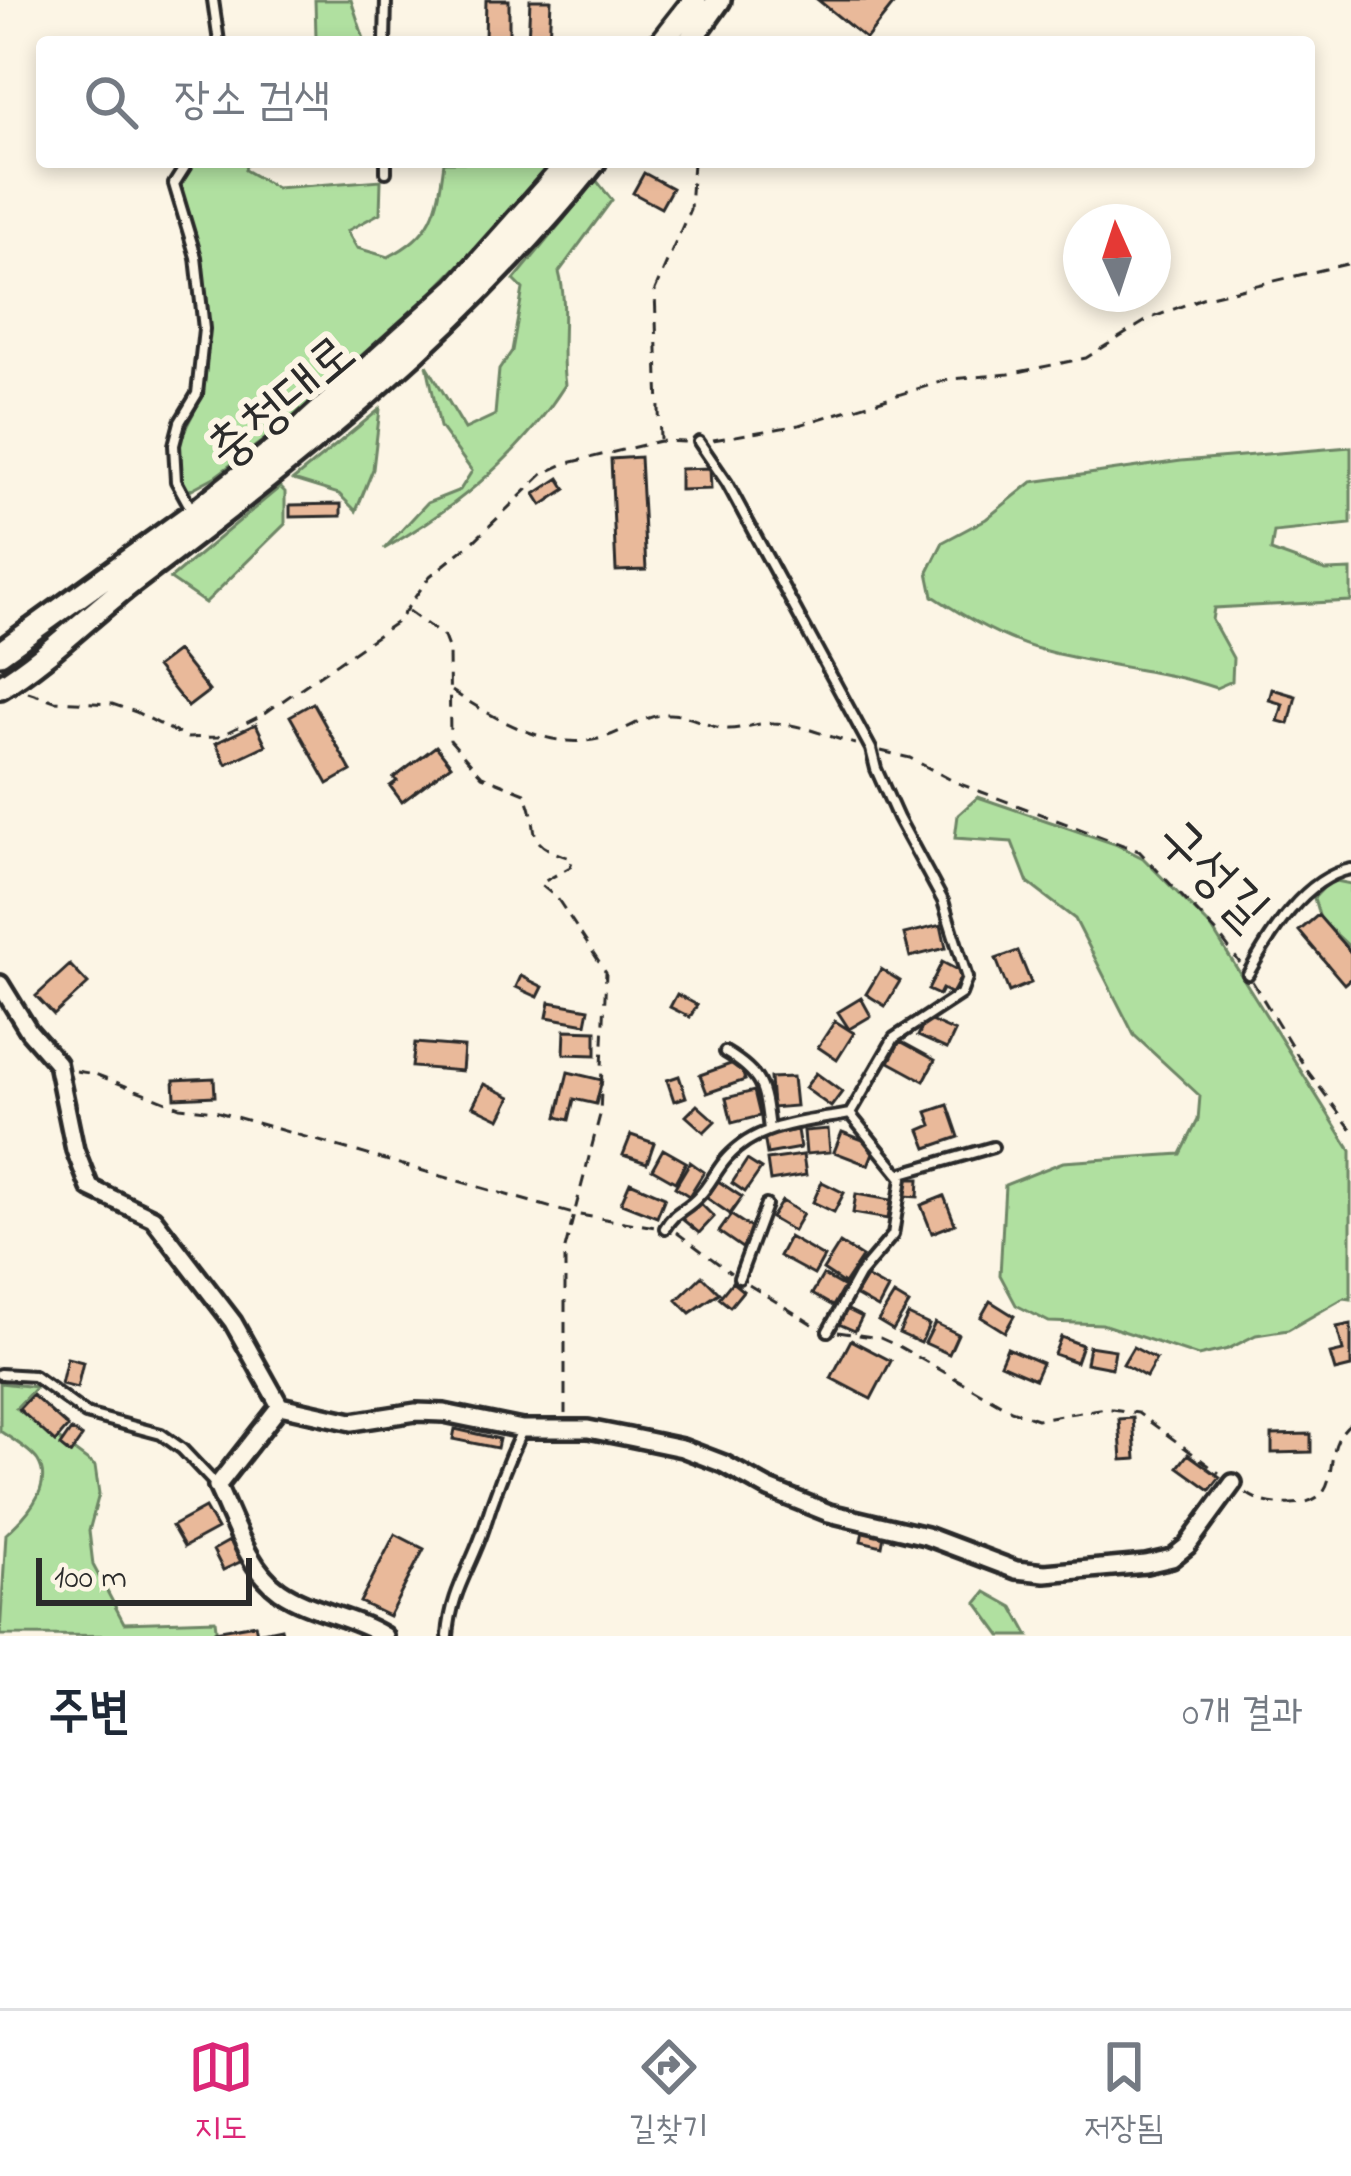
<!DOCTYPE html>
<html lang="ko">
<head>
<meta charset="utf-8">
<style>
	body { margin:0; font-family:"Indie Flower","Poor Story",sans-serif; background:#f2f2f3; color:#1f2937 }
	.compass { position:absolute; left:1063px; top:204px; width:108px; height:108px; border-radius:50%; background:#fff; box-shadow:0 6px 18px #0003; rotate:357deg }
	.scale { position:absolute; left:36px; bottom:30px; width:216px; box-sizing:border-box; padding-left:12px; border:6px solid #2b2b2b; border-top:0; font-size:33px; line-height:42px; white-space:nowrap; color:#2b2b2b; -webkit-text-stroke:9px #fcf5e5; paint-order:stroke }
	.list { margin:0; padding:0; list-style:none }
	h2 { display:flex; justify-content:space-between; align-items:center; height:156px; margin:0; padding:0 48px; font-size:51px }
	h2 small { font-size:39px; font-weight:400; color:#747a83 }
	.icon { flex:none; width:66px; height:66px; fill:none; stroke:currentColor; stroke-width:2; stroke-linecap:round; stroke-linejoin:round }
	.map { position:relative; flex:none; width:1351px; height:1636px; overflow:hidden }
	.search { position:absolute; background:#fff; box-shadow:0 6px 18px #0003; left:36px; right:36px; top:36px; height:132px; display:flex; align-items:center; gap:30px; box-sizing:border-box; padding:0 42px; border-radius:12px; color:#747a83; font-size:45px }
	.sheet { height:372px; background:#fff }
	nav { display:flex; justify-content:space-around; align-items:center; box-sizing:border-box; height:168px; border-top:3px solid #e0e1e3; background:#fff; font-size:33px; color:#747a83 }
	nav a { display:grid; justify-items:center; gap:6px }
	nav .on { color:#db2777 }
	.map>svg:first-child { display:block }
	.green { fill:#b0e0a0; stroke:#6e8666; stroke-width:3 }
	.building { fill:#e9b99a; stroke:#2b2b2b; stroke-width:3 }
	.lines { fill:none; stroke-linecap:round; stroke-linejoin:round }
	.service-casing { stroke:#2b2b2b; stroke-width:16 }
	.minor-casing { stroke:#2b2b2b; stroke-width:24 }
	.secondary-casing { stroke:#2b2b2b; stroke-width:30 }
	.path { stroke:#2b2b2b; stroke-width:3; stroke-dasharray:12 9; stroke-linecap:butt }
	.service { stroke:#fcf5e5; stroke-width:8 }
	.minor { stroke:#fcf5e5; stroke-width:15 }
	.secondary { stroke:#fcf5e5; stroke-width:21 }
	.labels { text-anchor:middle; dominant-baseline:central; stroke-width:12; stroke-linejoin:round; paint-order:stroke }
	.street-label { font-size:54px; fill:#2b2b2b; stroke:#fcf5e5 }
</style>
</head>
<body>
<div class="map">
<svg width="1351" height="1636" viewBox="0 0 1351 1636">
	<rect width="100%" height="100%" fill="#fcf5e5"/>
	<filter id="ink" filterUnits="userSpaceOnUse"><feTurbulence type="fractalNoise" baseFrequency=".00833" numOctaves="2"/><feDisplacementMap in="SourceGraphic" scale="24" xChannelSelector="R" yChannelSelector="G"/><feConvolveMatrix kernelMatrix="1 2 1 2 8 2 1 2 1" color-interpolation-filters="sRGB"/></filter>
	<g filter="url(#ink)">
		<path class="green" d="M 315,0 L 351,0 L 365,42 L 309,42 L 316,37 Z
			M 192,162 L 247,162 L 245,170 L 276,188 L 381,180 L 380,213 L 347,231 L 357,248 L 388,257 C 433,235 438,210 444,162 L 552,162 L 507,216 L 407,318 L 305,409 L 216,476 L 188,491 C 159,438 201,422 205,378 C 214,296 198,261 180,185 Z
			M 596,180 L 612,200 L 559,272 C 569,309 559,347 565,385 C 520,456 456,508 384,549 L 427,503 L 460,490 L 472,471 L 440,427 L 427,365 L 465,429 L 495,415 L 499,370 L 512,351 L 523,289 L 514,280 Z
			M 380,409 L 373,469 L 356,511 L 339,494 L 293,480 Z
			M 1351,447 L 1351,524 L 1274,532 L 1271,551 L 1326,571 L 1351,570 L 1351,601 L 1214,608 L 1212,620 L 1233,658 L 1232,681 L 1216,688 C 1160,669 1100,666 1042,650 C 1004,640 966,618 933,596 L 928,572 L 943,542 L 986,519 L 1032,482 L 1181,461 Z
			M 280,487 L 285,492 L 285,524 L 205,603 L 170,579 Z
			M 978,797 L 1115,844 L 1143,858 L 1211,927 L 1351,1151 L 1351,1299 L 1344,1298 L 1288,1330 L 1256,1335 L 1228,1349 L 1198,1356 L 1102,1324 L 1049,1322 L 1016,1305 L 1000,1275 L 1005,1185 L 1063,1162 L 1181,1154 L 1198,1120 L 1200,1096 L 1134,1035 L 1075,919 L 1028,883 L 1012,842 L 955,838 L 958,815 Z
			M 1331,880 L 1351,884 L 1351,948 L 1320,919 L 1314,898 Z
			M 0,1383 L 36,1387 L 16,1408 L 95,1466 L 99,1494 L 89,1531 L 93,1565 L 124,1623 L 215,1620 L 217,1636 L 0,1635 L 6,1534 C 24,1518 54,1487 38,1461 C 30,1449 11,1439 0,1431 Z
			M 986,1592 L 1013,1607 L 1029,1636 L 1001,1636 L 977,1603 Z"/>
		<path class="building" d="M 486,0 L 509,0 L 509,39 L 485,39 Z
			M 530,0 L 551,0 L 549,42 L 528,42 Z
			M 818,0 L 897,0 L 866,39 Z
			M 644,173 L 672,188 L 661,208 L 633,193 Z
			M 640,457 L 646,570 L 616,571 L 611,459 Z
			M 710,468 L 711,489 L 680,490 L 680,469 Z
			M 559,478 L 566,489 L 542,505 L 535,494 Z
			M 341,504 L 341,516 L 290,517 L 290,505 Z
			M 177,651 L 209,691 L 188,707 L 156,667 Z
			M 1272,689 L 1296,696 L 1289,724 L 1278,721 L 1283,704 L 1269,700 Z
			M 313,703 L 351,771 L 328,784 L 290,716 Z
			M 256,724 L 266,745 L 226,764 L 216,743 Z
			M 436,746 L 451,765 L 402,802 L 390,786 L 397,781 L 394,778 Z
			M 1318,915 L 1351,953 L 1351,978 L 1344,984 L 1299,931 Z
			M 941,925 L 946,948 L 910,957 L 904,934 Z
			M 1018,951 L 1031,983 L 1009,992 L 996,959 Z
			M 942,962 L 963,973 L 952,994 L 942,989 L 939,995 L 928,990 Z
			M 70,965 L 88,984 L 54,1015 L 36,996 Z
			M 881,969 L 900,981 L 885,1006 L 866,994 Z
			M 521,976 L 543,987 L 538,997 L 516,987 Z
			M 677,994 L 697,1005 L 690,1017 L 670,1007 Z
			M 861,998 L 871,1016 L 849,1029 L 838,1012 Z
			M 550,1002 L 589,1009 L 586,1024 L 547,1017 Z
			M 926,1019 L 955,1032 L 947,1049 L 918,1036 Z
			M 835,1021 L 854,1033 L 837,1060 L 818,1047 Z
			M 565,1030 L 596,1031 L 596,1055 L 564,1054 Z
			M 900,1041 L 935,1060 L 924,1081 L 889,1062 Z
			M 415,1043 L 464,1047 L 462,1071 L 412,1067 Z
			M 739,1061 L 745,1080 L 707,1093 L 700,1075 Z
			M 568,1072 L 602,1080 L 596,1104 L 574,1099 L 569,1120 L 557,1117 Z
			M 816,1073 L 842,1092 L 831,1107 L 805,1088 Z
			M 679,1076 L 686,1097 L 674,1101 L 667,1080 Z
			M 793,1077 L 796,1106 L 772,1108 L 770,1078 Z
			M 214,1078 L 215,1096 L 175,1098 L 174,1080 Z
			M 484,1084 L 511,1097 L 500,1119 L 473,1106 Z
			M 754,1091 L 760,1116 L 732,1123 L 726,1098 Z
			M 697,1105 L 715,1121 L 704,1132 L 686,1116 Z
			M 948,1105 L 959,1137 L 927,1148 L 920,1130 L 932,1125 L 927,1112 Z
			M 828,1129 L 830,1152 L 806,1154 L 804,1131 Z
			M 797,1130 L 800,1148 L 767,1154 L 764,1136 Z
			M 842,1132 L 876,1145 L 868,1165 L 834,1152 Z
			M 631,1135 L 654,1143 L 647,1163 L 623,1155 Z
			M 663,1149 L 686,1162 L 675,1182 L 652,1169 Z
			M 803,1155 L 806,1175 L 770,1181 L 767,1160 Z
			M 747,1160 L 761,1169 L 745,1192 L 732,1183 Z
			M 690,1162 L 704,1172 L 689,1196 L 675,1187 Z
			M 906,1179 L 919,1179 L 918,1197 L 905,1196 Z
			M 718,1181 L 742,1197 L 730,1214 L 707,1198 Z
			M 630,1182 L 665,1197 L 657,1217 L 621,1203 Z
			M 822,1182 L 844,1193 L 834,1212 L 813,1202 Z
			M 856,1194 L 891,1200 L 888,1219 L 853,1213 Z
			M 944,1196 L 955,1224 L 932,1233 L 921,1205 Z
			M 698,1201 L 714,1217 L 699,1233 L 682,1219 Z
			M 782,1201 L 803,1214 L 793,1231 L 771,1218 Z
			M 731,1215 L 754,1230 L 742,1248 L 719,1232 Z
			M 789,1237 L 824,1257 L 814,1275 L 779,1256 Z
			M 840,1243 L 862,1257 L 844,1284 L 823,1270 Z
			M 823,1275 L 844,1287 L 833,1306 L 812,1294 Z
			M 702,1276 L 719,1293 L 690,1313 L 677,1300 Z
			M 866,1277 L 888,1289 L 878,1308 L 855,1295 Z
			M 732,1282 L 743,1291 L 730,1307 L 719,1298 Z
			M 894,1295 L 909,1304 L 893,1330 L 878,1321 Z
			M 990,1301 L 1014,1316 L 1005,1332 L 981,1317 Z
			M 846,1309 L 862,1317 L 855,1331 L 839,1324 Z
			M 908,1315 L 929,1325 L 921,1343 L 899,1333 Z
			M 935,1323 L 958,1334 L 949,1354 L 925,1343 Z
			M 1351,1324 L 1351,1367 L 1335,1371 L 1330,1354 L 1343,1351 L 1337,1327 Z
			M 1061,1337 L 1082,1345 L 1076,1362 L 1054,1354 Z
			M 851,1340 L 891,1361 L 871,1399 L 831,1378 Z
			M 1089,1346 L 1115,1350 L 1112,1368 L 1086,1363 Z
			M 1133,1347 L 1156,1359 L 1146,1377 L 1123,1364 Z
			M 1007,1348 L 1042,1363 L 1035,1379 L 1000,1364 Z
			M 67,1358 L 83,1362 L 77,1388 L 61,1384 Z
			M 32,1395 L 68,1427 L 55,1442 L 19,1409 Z
			M 1133,1418 L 1136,1459 L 1122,1460 L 1119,1419 Z
			M 455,1429 L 499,1439 L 497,1448 L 453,1439 Z
			M 71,1430 L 82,1437 L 70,1454 L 60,1446 Z
			M 1311,1434 L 1311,1452 L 1272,1453 L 1272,1435 Z
			M 1188,1454 L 1220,1477 L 1210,1490 L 1178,1467 Z
			M 205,1508 L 217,1529 L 184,1547 L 172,1526 Z
			M 863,1531 L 884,1535 L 882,1546 L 861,1541 Z
			M 395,1534 L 424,1549 L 389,1616 L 360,1602 Z
			M 231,1540 L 242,1561 L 223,1570 L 213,1550 Z
			M 255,1624 L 257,1633 L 281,1628 L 283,1636 L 216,1636 L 215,1631 Z"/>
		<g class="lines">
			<g class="service-casing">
				<path id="service" d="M 213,0 L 219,42
					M 385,42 L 386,0
					M 188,162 L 174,184 L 196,257 L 204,329 L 197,394 L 180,422 L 174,445 L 176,481 L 193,512
					M 386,162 L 386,172
					M 699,442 L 727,483 L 871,749 L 876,769 L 898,818 L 943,901 L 967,978 L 961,994 L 894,1038 L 850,1114 L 902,1178 L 893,1235 L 859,1275 L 828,1331
					M 1248,974 C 1270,935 1304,878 1351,869
					M 725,1052 C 764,1075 764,1088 769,1130
					M 899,1174 L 993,1147
					M 665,1228 C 676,1209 686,1211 699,1196 C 710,1185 716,1170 727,1158 C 758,1123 807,1122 850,1114
					M 739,1278 L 766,1205
					M 0,1374 L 34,1376 L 86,1414 L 161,1434 L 182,1449 L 217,1486
					M 448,1636 C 451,1591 471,1568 484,1528 C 495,1492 506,1464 522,1430"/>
			</g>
			<g class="minor-casing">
				<path id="minor" d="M 0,984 L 29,1031 L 57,1063 L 75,1150 L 90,1188 L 153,1218 L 233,1322 L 280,1406 L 217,1486 C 233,1519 248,1569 280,1591 C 311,1612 352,1616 384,1636
					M 280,1406 L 352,1422 L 416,1412 L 444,1413 L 522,1429 L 588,1429 L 629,1437 L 682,1448 L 724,1464 L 769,1489 L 829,1513 L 926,1536 L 1016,1570 L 1045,1573 L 1146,1564 L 1172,1558 L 1187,1546 L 1233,1483"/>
			</g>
			<g class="secondary-casing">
				<path id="secondary" d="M 662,42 L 695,0
					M 689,42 L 719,0
					M 0,653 L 194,513 L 299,430 L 457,288 L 569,162
					M 0,687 C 49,657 90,614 136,579 C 302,454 464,324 594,162"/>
			</g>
			<path class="path" d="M 660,439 L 655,290 L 690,209 L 693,162
				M 713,440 L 799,425 L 950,379 L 1009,374 L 1086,358 L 1149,319 L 1202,298 L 1351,263
				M 408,611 L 444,637 L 449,650 L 450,740 L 482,776 L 525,793 C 544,836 518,841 573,859 L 570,867 L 540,884 L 557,898 L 606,972 L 600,1115 L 565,1249 L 565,1414
				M 452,691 C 492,717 548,751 598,739 C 621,734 644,715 667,714 C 689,713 707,728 729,729 C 744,729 759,722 774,723 C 801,724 829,737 855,744
				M 28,692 L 55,701 L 112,704 L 136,712 L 187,738 L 218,737 L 262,715 L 398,621 L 430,576 L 473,542 L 543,474 L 564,464 L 660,441 L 685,442
				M 881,751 L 910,758 L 955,782 L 1139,851 L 1219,935 L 1240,963
				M 1252,981 L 1306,1069 L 1351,1129
				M 76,1071 L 95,1074 L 180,1107 L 215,1111 L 573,1214 L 656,1227
				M 676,1232 L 731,1273
				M 749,1285 L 817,1327
				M 838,1332 L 880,1338 L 900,1347 L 1011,1410 L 1037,1419 L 1106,1408 L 1138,1413 L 1219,1473
				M 1246,1493 C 1261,1503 1274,1505 1291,1504 C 1351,1502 1315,1451 1351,1423"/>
			<use href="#service" class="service"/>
			<use href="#minor" class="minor"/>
			<use href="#secondary" class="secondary"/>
		</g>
	</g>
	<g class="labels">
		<g class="street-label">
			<text transform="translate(283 404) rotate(-40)">충청대로</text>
			<text transform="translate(1211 876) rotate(45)">구성길</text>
		</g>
	</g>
</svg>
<svg class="compass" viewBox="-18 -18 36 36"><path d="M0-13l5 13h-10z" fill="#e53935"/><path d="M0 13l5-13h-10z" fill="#747a83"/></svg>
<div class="scale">100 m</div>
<div class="search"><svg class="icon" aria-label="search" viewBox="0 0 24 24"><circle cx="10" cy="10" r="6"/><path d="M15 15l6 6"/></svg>장소 검색</div>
</div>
<section class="sheet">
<h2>주변<small>0개 결과</small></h2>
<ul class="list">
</ul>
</section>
<nav>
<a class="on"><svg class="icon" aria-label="map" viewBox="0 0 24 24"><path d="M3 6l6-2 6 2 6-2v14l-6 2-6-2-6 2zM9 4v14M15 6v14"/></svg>지도</a>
<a><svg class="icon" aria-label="directions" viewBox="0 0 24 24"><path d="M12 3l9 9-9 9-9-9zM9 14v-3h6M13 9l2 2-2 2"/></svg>길찾기</a>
<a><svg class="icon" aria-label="saved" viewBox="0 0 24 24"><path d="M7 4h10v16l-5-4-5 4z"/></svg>저장됨</a>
</nav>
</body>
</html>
